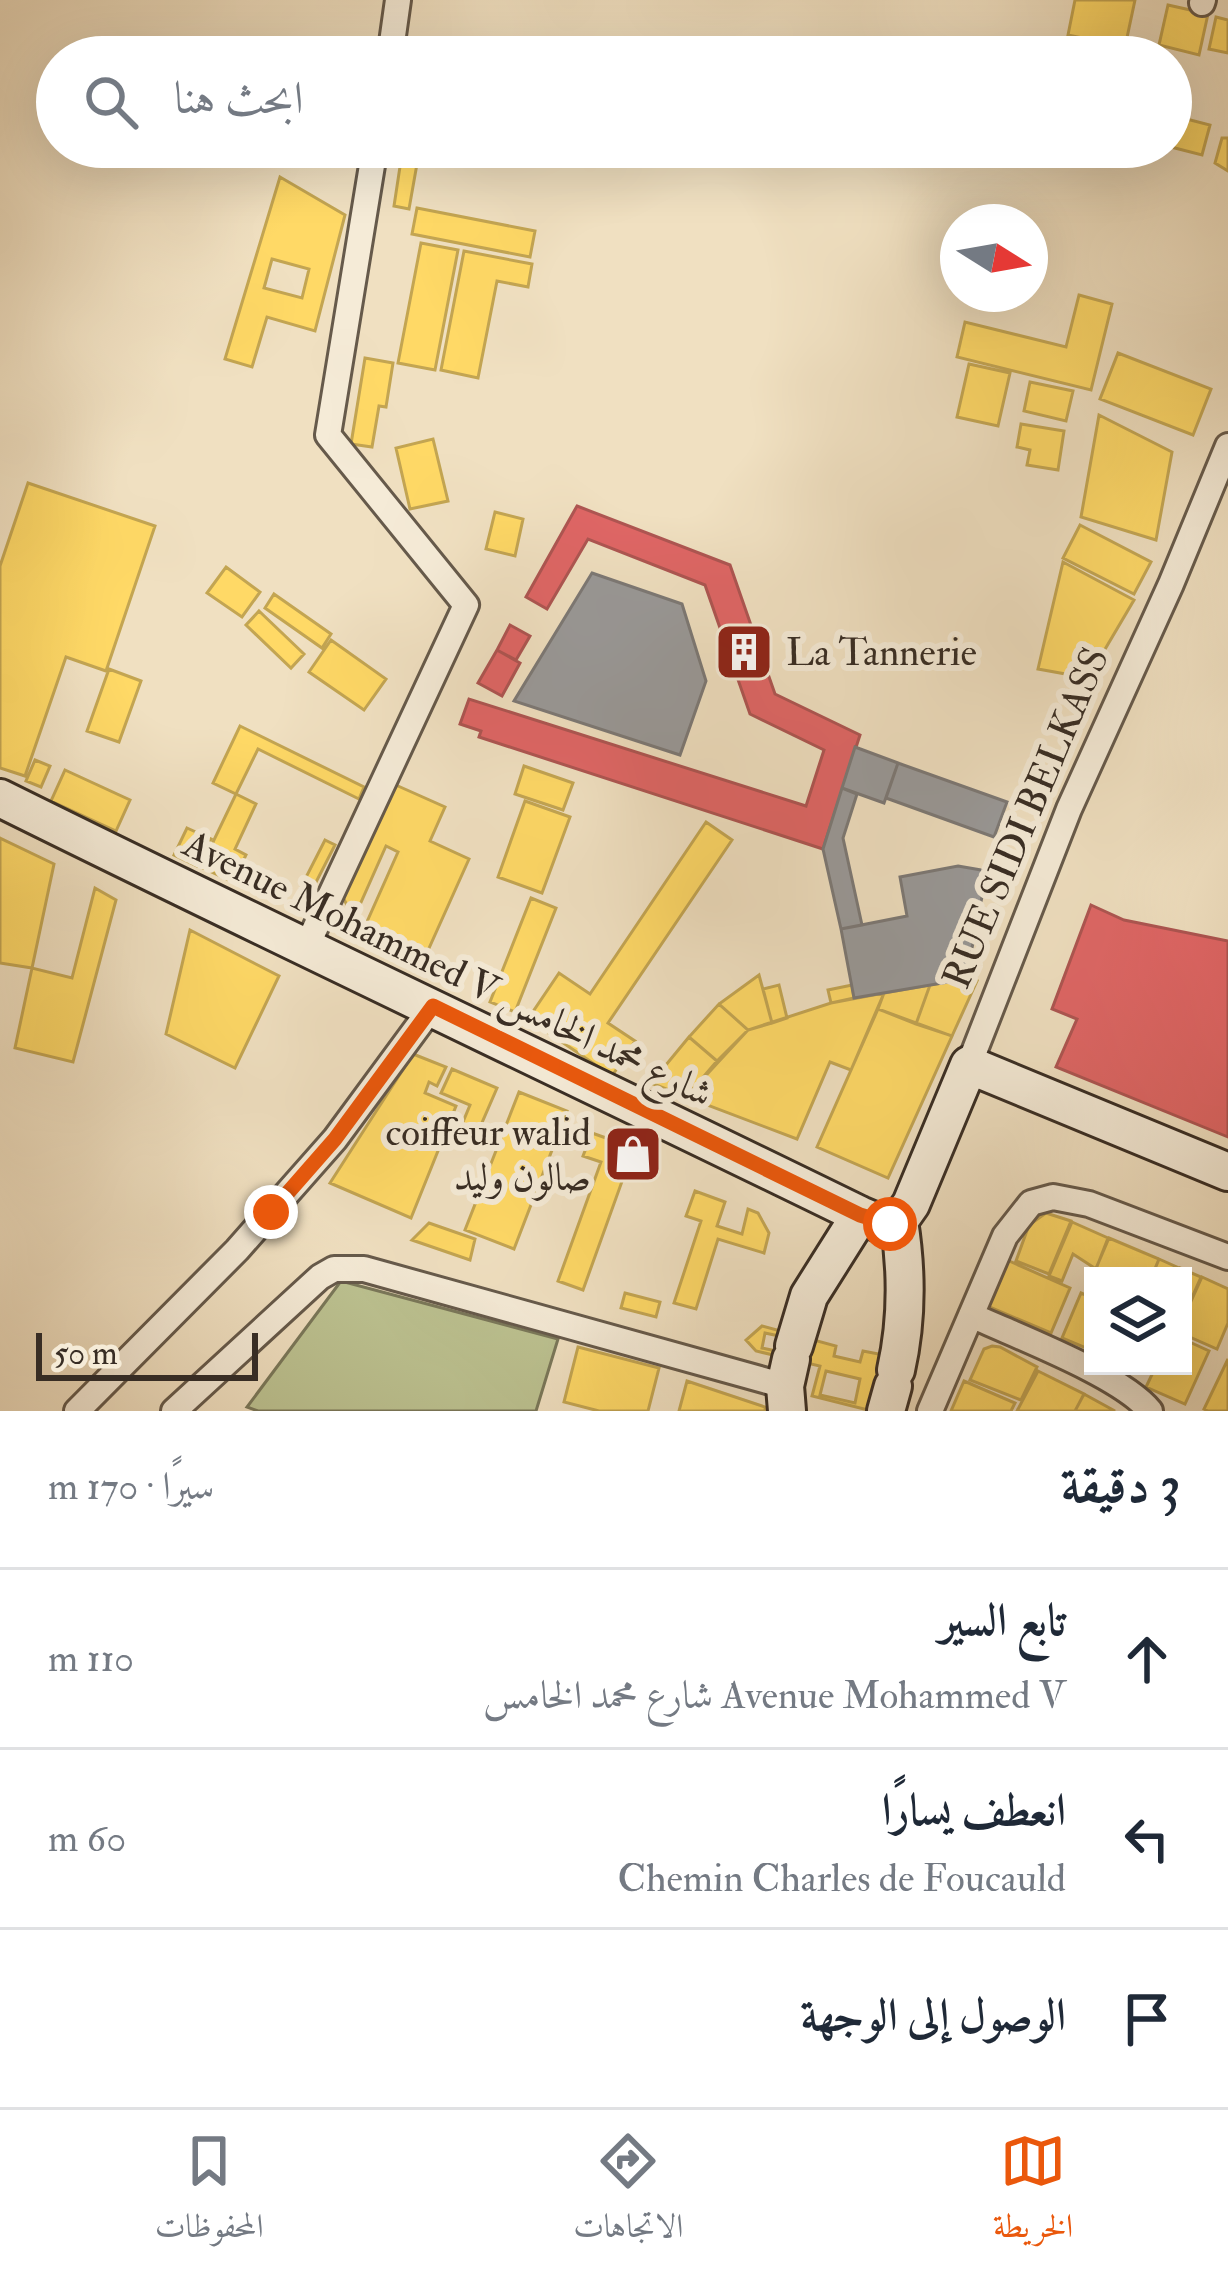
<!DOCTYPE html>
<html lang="ar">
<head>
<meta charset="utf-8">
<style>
	body { margin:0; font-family:"IM FELL Double Pica",Amiri,serif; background:#f6f6f7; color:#1f2937; direction:rtl }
	.controls { position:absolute; right:36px; bottom:36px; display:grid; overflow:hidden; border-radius:0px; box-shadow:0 12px 48px #0002 }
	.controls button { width:108px; height:108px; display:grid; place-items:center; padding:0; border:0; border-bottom:3px solid #e0e1e3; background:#fff; color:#1f2937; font:60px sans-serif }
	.compass { position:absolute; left:940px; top:204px; width:108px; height:108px; border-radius:50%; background:#fff; box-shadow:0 12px 48px #0002; rotate:101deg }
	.scale { position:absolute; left:36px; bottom:30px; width:222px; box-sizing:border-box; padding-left:12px; border:6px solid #382d24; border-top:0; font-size:33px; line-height:42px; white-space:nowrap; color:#382d24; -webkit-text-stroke:9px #f5ebd7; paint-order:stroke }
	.stop { position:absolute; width:36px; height:36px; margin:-27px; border:9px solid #ea580c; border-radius:50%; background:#fff }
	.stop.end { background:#ea580c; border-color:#fff; box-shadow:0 3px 12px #0008 }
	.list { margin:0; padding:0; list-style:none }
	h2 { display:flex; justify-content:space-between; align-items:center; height:156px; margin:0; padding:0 48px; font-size:51px }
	h2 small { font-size:39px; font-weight:400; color:#747a83 }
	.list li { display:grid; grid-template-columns:78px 1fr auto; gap:36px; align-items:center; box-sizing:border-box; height:180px; padding:0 48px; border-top:3px solid #e0e1e3 }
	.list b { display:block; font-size:45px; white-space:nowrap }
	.list p { margin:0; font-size:39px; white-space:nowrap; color:#747a83 }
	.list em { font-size:39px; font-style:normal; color:#747a83 }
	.icon { flex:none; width:66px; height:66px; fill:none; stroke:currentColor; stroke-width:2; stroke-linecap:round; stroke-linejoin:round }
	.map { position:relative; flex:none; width:1228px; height:1411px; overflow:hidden; direction:ltr }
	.search { position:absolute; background:#fff; box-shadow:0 12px 48px #0002; left:36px; right:36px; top:36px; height:132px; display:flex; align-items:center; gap:30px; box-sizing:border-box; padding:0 42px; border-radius:66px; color:#747a83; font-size:45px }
	.sheet { height:696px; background:#fff }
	nav { display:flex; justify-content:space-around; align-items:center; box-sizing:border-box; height:168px; border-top:3px solid #e0e1e3; background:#fff; font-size:33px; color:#747a83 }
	nav a { display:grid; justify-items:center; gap:6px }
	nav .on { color:#ea580c }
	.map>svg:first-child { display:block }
	.green { fill:#bcc291; stroke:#7a785a; stroke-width:3 }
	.homes { fill:#ffd966; stroke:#c3a552; stroke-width:3; fill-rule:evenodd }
	.shops { fill:#e06666; stroke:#ae5552; stroke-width:3 }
	.industry { fill:#999; stroke:#7c7976; stroke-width:3 }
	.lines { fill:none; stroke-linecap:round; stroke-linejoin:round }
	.street-casing { stroke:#665a4b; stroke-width:30 }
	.secondary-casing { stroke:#382d24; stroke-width:42 }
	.street { stroke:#f5ebd7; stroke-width:24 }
	.secondary { stroke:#f5ebd7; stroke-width:36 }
	.route { stroke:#ea580c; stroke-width:15 }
	.labels { text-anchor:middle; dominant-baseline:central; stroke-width:12; stroke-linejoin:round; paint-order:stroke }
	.poi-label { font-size:39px; fill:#382d24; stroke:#f5ebd7; text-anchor:start }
	.street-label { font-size:39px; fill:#382d24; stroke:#f5ebd7 }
</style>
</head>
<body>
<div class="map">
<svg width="1228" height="1411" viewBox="0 0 1228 1411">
	<rect width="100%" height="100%" fill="#f0e0c1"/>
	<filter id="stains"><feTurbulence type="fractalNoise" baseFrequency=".00167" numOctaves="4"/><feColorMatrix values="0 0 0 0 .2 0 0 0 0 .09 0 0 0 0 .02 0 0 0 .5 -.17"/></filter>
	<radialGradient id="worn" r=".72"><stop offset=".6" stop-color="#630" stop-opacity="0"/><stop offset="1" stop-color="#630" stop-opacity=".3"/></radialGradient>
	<path class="green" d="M 341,1281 L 558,1339 L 536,1411 L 258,1411 L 247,1407 Z"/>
	<path class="homes" d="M 1075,0 L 1135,0 L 1125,47 L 1068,35 Z
		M 1168,5 L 1208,14 L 1199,55 L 1159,45 Z
		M 1216,17 L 1228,20 L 1228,53 L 1209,49 Z
		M 1171,115 L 1210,125 L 1202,155 L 1171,147 Z
		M 1222,138 L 1228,138 L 1228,171 L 1215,163 Z
		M 403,147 L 420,147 L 409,209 L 394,206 Z
		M 280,177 L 345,215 L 315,331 L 267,317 L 252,367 L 225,359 ZM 272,259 L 309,269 L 302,298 L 264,288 Z
		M 417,208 L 535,231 L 530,257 L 412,234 Z
		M 421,243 L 458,250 L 435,370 L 398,363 Z
		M 464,251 L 532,264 L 528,287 L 497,281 L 478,378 L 441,370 Z
		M 1079,295 L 1112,304 L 1091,390 L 957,357 L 965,322 L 1066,347 Z
		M 1118,353 L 1211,389 L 1193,435 L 1100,399 Z
		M 365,358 L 393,363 L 386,407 L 379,406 L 372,447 L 351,444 Z
		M 969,364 L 1010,373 L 998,426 L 957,417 Z
		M 1030,382 L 1073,391 L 1066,421 L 1024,411 Z
		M 1099,415 L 1172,452 L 1156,540 L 1081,517 Z
		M 1021,424 L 1064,431 L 1058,470 L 1027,465 L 1030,450 L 1017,447 Z
		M 433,439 L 448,501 L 410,509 L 396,448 Z
		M 28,483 L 155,526 L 106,671 L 66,657 L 25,776 L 0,768 L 0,566 Z
		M 495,512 L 523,519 L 515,556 L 486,549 Z
		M 1080,525 L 1151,562 L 1134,594 L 1063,558 Z
		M 1063,562 L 1134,600 L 1088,678 L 1038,669 Z
		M 226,567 L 260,592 L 242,617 L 207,593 Z
		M 274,594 L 331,634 L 322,648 L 265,608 Z
		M 259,611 L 304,654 L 291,668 L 246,625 Z
		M 331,640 L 386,679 L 364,710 L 309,672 Z
		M 109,669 L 141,681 L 119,742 L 87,731 Z
		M 240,726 L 364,787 L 359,799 L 258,749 L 236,794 L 213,783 Z
		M 35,760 L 50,766 L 41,787 L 26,781 Z
		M 524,766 L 573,783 L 563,810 L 515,794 Z
		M 65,770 L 130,800 L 116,831 L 51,801 Z
		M 389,782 L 445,807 L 430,841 L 469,859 L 421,966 L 379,946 L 385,933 L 366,924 L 398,852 L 386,846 L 354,918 L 340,892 Z
		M 236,794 L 256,804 L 235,849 L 246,855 L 233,882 L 201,867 Z
		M 525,801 L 570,817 L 542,893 L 498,877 Z
		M 706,822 L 732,840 L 608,1023 L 635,1041 L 612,1076 L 528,1019 L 559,973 L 590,994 Z
		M 187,828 L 211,839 L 197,866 L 174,855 Z
		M 0,838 L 54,864 L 32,968 L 0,963 Z
		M 325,840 L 335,845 L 310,894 L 300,889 Z
		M 95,888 L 116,900 L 73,1062 L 15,1048 L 32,968 L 72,978 Z
		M 531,898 L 556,908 L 515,1012 L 490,1002 Z
		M 190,930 L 279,976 L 235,1068 L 166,1034 Z
		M 759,975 L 772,1023 L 748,1030 L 719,1004 Z
		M 966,979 L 977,981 L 952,1036 L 916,1024 L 930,985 Z
		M 779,985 L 787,1018 L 772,1023 L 763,989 Z
		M 852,985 L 854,998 L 831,1003 L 828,990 Z
		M 930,985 L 916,1024 L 878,1009 L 884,993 Z
		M 884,993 L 851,1070 L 830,1062 L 797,1139 L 686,1097 L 748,1030 L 831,1003 Z
		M 719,1004 L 748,1030 L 717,1061 L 689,1037 Z
		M 878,1009 L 952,1036 L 888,1178 L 817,1147 Z
		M 689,1037 L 717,1061 L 686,1097 L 651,1083 Z
		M 413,1054 L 446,1067 L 437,1086 L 429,1082 L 425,1093 L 456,1106 L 411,1218 L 330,1183 Z
		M 452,1069 L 497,1088 L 474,1141 L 458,1134 L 470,1105 L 441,1093 Z
		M 519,1092 L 567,1111 L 514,1249 L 465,1230 Z
		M 592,1133 L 634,1148 L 583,1290 L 558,1281 L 601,1162 L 583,1156 Z
		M 695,1191 L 725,1202 L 717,1226 L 742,1234 L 748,1209 L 758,1213 L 769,1233 L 764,1253 L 718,1239 L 696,1309 L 674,1303 L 701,1221 L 686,1216 Z
		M 1046,1213 L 1071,1221 L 1049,1274 L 1016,1261 L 1029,1225 Z
		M 1072,1222 L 1108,1238 L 1096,1269 L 1073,1254 L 1062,1281 L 1049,1276 Z
		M 429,1223 L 475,1239 L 470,1260 L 412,1240 Z
		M 1109,1238 L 1159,1259 L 1152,1276 L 1093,1276 L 1093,1297 L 1085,1294 Z
		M 1159,1259 L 1179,1268 L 1176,1276 L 1152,1276 Z
		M 1007,1260 L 1070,1288 L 1051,1333 L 987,1306 Z
		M 1180,1268 L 1201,1277 L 1183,1318 L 1183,1276 L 1177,1276 Z
		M 1202,1277 L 1228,1289 L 1228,1323 L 1217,1349 L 1183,1334 L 1183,1319 Z
		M 625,1293 L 660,1302 L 656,1317 L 621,1308 Z
		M 1081,1293 L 1093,1298 L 1093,1351 L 1062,1338 Z
		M 762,1326 L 836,1346 L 834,1356 L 860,1362 L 863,1351 L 884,1355 L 893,1386 L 875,1381 L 868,1410 L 812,1396 L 820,1366 L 756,1351 L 746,1340 ZM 765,1333 L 779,1336 L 776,1351 L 762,1348 ZM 826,1371 L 860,1379 L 855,1403 L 820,1395 Z
		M 1183,1339 L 1209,1351 L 1185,1404 L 1146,1387 L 1156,1366 L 1183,1366 Z
		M 992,1346 L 1000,1347 L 1037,1367 L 1021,1400 L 970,1380 L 984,1349 Z
		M 578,1347 L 659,1368 L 648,1411 L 599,1411 L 564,1402 Z
		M 1228,1359 L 1228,1411 L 1208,1411 L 1204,1409 Z
		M 1038,1371 L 1084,1394 L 1075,1411 L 1017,1411 Z
		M 687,1381 L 765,1407 L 765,1411 L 679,1411 Z
		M 964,1381 L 1015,1403 L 1011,1411 L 951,1411 Z
		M 1084,1394 L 1115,1411 L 1075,1411 Z"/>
	<path class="shops" d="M 577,506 L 730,565 L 775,694 L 860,735 L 823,849 L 479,737 L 481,731 L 460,724 L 469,699 L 806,806 L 824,750 L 750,714 L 705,585 L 588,539 L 547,609 L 526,597 Z
		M 510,625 L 530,636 L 516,660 L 497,650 Z
		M 497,650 L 520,663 L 502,696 L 478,683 Z
		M 1091,905 L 1124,920 L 1228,941 L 1228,1137 L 1056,1067 L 1077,1019 L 1052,1009 Z"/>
	<path class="industry" d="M 592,573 L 682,604 L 706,681 L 680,755 L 514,701 Z
		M 855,747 L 898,763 L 884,803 L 842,788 Z
		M 898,763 L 1007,802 L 994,837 L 886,798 Z
		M 842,788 L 857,794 L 843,838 L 862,925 L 841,929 L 823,849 Z
		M 958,866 L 987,871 L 966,979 L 854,998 L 841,929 L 907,916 L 900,877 Z"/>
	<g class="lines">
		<g class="street-casing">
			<path id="street" d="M 1202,3 L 1203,0
				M 390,57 L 398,0
				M 305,950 L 466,605 L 328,435 L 375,147
				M 969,1065 L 1069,809 L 1171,584 L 1228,446
				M 971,1315 C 1016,1336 1121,1375 1150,1411
				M 77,1411 L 237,1250 L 335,1139 L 433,1006
				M 174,1411 L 320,1277 L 334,1269 L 364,1269 L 785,1386
				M 930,1411 L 1005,1236 L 1031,1203 L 1053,1197 L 1089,1204 L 1228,1257"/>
		</g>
		<g class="secondary-casing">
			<path id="secondary" d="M 0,798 C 286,940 574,1075 860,1215 L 879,1223 L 899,1221
				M 899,1221 L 911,1204 L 969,1065 L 1228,1172
				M 794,1346 L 809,1296 L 860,1215
				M 896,1370 C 907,1321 907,1271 899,1221
				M 787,1411 L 785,1386 L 791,1359
				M 886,1411 L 893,1386"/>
		</g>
		<use href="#street" class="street"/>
		<use href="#secondary" class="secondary"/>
	</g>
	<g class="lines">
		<path class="route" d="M 271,1212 L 335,1139 L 433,1006 L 860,1215 L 890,1224"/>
	</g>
	<defs>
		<g id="building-square" transform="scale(3)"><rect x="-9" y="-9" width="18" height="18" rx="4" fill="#8f2418" stroke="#f5ebd7"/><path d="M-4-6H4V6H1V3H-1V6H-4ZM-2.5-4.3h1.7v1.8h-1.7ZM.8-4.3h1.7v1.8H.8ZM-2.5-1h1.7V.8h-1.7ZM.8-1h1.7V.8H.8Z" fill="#fff"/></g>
		<g id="shop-square" transform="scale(3)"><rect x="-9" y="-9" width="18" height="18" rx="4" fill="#8f2418" stroke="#f5ebd7"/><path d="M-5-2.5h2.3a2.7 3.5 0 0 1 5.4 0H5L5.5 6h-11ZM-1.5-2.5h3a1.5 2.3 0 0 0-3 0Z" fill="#fff"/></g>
	</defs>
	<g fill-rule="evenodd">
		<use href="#building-square" x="744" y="652"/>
		<use href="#shop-square" x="633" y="1154"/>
	</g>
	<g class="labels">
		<g class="poi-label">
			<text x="786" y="652">La Tannerie</text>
			<text x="591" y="1132" text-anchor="end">coiffeur walid<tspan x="591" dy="45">صالون وليد</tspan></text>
		</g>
		<g class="street-label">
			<text transform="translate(1026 818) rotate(-67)">RUE SIDI BELKASS</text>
			<text transform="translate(448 969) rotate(26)">Avenue Mohammed V شارع محمد الخامس</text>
		</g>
	</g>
	<rect width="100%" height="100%" filter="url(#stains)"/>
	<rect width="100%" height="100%" fill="url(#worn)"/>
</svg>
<div class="controls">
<button><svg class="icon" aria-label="layers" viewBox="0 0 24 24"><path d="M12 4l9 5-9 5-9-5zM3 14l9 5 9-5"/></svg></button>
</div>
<svg class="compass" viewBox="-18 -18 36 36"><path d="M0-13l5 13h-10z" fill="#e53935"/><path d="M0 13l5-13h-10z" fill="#747a83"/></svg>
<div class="scale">50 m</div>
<div class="stop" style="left:890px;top:1224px"></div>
<div class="stop end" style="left:271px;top:1212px"></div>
<div class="search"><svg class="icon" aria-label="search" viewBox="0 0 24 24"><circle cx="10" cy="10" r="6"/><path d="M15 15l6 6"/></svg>ابحث هنا</div>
</div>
<section class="sheet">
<h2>3 دقيقة<small>سيرًا · 170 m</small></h2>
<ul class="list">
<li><svg class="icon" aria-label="ahead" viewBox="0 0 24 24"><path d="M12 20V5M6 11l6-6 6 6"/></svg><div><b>تابع السير</b><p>Avenue Mohammed V شارع محمد الخامس</p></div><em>110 m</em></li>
<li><svg class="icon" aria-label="left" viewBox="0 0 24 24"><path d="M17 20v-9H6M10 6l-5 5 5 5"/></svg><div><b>انعطف يسارًا</b><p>Chemin Charles de Foucauld</p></div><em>60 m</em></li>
<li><svg class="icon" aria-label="arrive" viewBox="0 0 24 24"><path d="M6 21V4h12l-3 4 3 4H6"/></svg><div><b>الوصول إلى الوجهة</b></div></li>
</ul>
</section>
<nav>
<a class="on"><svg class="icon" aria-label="map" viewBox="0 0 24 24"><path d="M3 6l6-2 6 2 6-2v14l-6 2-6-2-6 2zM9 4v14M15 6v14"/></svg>الخريطة</a>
<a><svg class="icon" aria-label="directions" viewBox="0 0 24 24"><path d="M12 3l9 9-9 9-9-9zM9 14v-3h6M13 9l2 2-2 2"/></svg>الاتجاهات</a>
<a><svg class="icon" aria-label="saved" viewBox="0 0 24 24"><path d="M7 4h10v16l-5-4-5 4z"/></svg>المحفوظات</a>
</nav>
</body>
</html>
